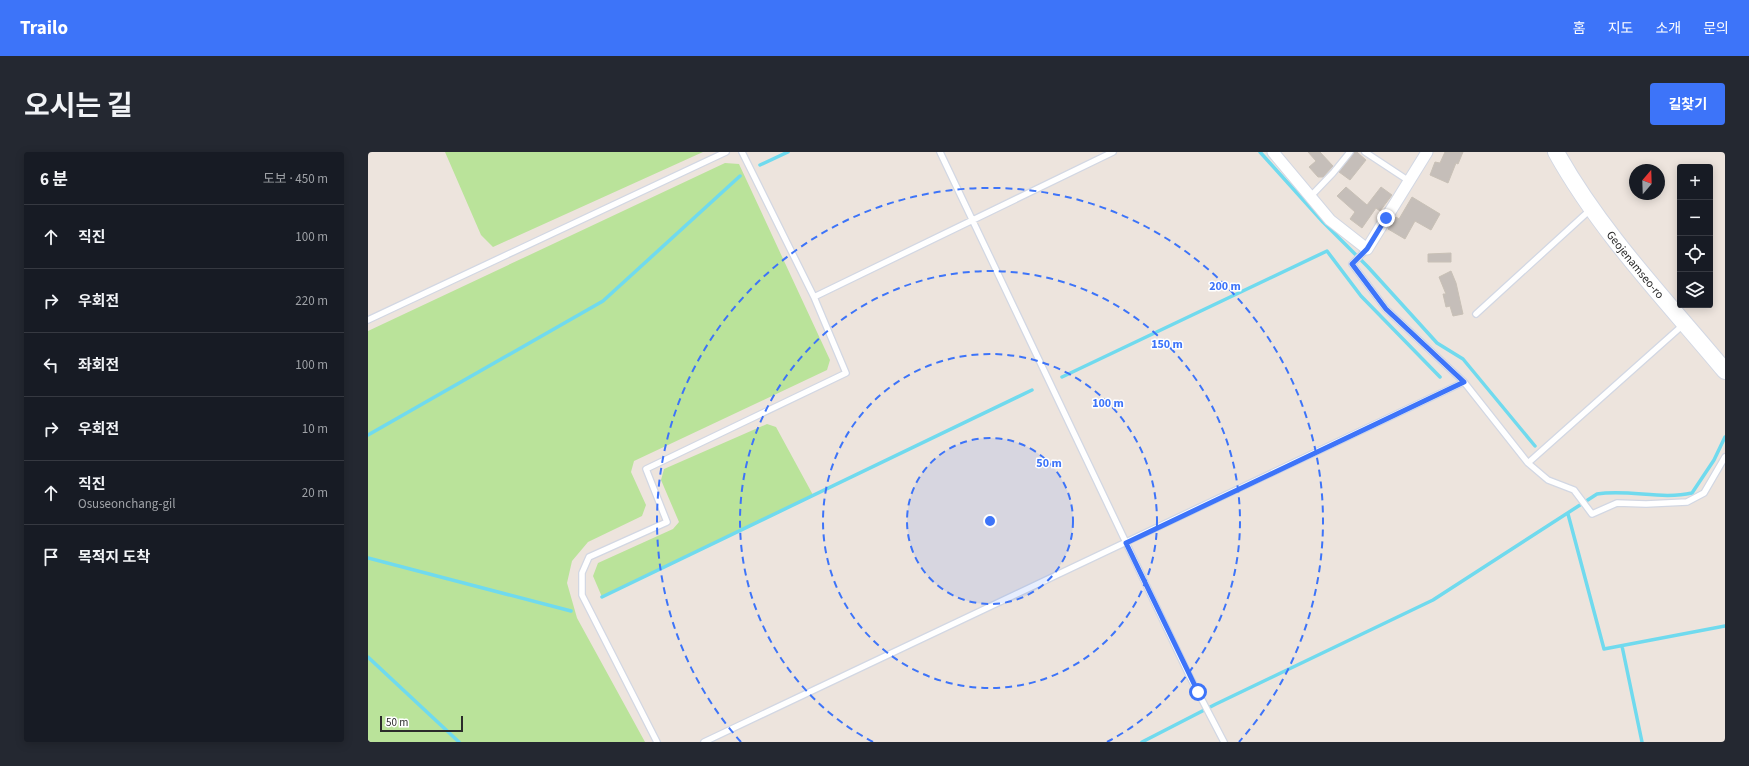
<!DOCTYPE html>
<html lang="ko">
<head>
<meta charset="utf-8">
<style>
	body { margin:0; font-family:"Source Sans 3","Noto Sans KR",sans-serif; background:#242831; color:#f1f3f6 }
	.controls { position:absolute; right:12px; top:12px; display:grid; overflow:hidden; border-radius:4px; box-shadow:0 2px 10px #0003 }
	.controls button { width:36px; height:36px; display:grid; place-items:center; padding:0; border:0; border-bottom:1px solid #363941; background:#171b24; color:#f1f3f6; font:20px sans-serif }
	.compass { position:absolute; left:1261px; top:12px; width:36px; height:36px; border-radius:50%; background:#171b24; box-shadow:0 2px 10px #0003; rotate:19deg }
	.scale { position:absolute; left:12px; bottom:10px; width:83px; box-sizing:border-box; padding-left:4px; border:2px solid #2b2b2b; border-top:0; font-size:11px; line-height:14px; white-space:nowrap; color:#2b2b2b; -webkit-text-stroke:3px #fff; paint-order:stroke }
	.stop { position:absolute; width:12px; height:12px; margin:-9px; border:3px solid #3d74f9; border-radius:50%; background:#fff }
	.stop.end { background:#3d74f9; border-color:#fff; box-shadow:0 1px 4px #0008 }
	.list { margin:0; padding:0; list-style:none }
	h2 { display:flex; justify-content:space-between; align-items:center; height:52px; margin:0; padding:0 16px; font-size:17px }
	h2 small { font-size:13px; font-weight:400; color:#9ea1a6 }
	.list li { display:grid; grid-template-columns:26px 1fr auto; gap:12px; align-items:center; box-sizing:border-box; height:64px; padding:0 16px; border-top:1px solid #363941 }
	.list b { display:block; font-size:15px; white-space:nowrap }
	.list p { margin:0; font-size:13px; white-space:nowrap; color:#9ea1a6 }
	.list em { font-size:13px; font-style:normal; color:#9ea1a6 }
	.icon { flex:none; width:22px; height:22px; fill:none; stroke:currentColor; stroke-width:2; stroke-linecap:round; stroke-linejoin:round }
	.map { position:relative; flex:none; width:1357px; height:590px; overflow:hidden; border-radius:4px }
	header { display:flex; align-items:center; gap:24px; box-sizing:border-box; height:56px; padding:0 20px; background:#3d74f9; color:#fff }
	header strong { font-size:19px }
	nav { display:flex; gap:22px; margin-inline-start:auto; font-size:14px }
	.intro { display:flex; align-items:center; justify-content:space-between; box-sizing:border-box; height:96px; padding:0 24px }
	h1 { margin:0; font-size:28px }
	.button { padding:10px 18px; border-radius:4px; background:#3d74f9; color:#fff; font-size:14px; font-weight:700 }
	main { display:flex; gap:24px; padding:0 24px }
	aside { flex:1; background:#171b24; border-radius:4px; box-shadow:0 2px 10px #0003 }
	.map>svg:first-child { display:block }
	.green { fill:#bae39a }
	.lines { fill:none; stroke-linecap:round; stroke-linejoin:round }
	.stream { stroke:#70daee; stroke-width:3.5 }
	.building { fill:#c5beb9; stroke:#c8c0b6 }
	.lane-casing { stroke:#d2d7e3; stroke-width:8 }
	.street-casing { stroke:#d2d7e3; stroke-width:13 }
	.secondary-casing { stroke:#d2d7e3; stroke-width:18 }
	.lane { stroke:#fff; stroke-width:5.5 }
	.street { stroke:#fff; stroke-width:11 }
	.secondary { stroke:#fff; stroke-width:16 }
	.route { stroke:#3d74f9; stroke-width:5 }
	.ring { fill:none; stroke:#3d74f9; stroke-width:2; stroke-dasharray:7 5 }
	.labels { text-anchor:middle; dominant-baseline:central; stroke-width:3; stroke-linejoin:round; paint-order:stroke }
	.street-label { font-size:12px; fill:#2b2b2b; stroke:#fff }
	.centre { fill:#3d74f9; stroke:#fff; stroke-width:2 }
	.ring-label { font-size:12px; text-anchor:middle; font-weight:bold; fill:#3d74f9; stroke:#fff; stroke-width:3; stroke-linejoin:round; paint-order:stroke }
</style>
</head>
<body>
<header>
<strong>Trailo</strong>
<nav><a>홈</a><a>지도</a><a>소개</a><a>문의</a></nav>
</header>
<div class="intro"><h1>오시는 길</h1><a class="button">길찾기</a></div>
<main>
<aside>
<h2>6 분<small>도보 · 450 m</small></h2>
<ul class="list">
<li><svg class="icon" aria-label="ahead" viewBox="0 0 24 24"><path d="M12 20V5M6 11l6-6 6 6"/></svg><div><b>직진</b></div><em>100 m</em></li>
<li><svg class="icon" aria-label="right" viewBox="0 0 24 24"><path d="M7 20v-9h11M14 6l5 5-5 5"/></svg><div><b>우회전</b></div><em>220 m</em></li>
<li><svg class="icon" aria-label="left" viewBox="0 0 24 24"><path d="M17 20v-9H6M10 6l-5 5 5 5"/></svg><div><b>좌회전</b></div><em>100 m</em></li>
<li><svg class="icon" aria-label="right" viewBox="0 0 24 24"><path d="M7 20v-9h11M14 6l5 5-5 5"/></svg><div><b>우회전</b></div><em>10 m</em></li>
<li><svg class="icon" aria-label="ahead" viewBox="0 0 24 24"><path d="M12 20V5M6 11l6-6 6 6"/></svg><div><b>직진</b><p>Osuseonchang-gil</p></div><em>20 m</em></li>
<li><svg class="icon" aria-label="arrive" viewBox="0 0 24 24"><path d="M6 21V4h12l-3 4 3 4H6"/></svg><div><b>목적지 도착</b></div></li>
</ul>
</aside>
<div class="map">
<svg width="1357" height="590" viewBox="0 0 1357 590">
	<rect width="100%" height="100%" fill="#ede4dd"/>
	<path class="green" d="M 77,0 L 335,0 L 125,95 L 113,83 Z
		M 357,11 L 371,12 L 462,208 L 459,218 L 266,309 L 263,320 L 278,353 L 274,364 L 220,390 L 204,409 L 199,431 L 209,466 L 277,590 L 0,590 L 0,179 Z
		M 399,272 L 408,275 L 445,343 L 234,445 L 225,424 L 230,411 L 305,377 L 311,370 L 293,328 L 296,317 Z"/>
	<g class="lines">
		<path class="stream" d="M 892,0 L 955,70 L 1000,115 L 1069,191 L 1095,207 L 1167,294
			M 392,13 L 420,0
			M 694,225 L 959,99 L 993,144 L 1072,225
			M 0,283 L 235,149 L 372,24
			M 1200,362 L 1236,497 L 1357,474
			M 0,406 L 203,459
			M 234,445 L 664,238
			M 1254,494 L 1274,590
			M 0,505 L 91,590
			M 774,590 L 848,552 L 1065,448 L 1229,342 C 1261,337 1293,348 1324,341 L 1346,308 L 1357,285"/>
	</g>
	<path class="building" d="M 940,0 L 952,0 L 965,14 L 955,25 L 950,25 L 941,15 L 948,9 Z
		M 986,0 L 989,0 L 998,8 L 982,28 L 971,20 Z
		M 1077,0 L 1095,0 L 1090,12 L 1088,11 L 1080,31 L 1062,23 L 1067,10 L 1072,11 Z
		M 978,35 L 999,53 L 1013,35 L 1024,43 L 1012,59 L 1008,56 L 994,76 L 982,67 L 987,60 L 969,44 Z
		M 1044,45 L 1072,62 L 1063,78 L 1047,69 L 1037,87 L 1020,77 L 1028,65 L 1031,67 Z
		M 1083,101 L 1083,110 L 1060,110 L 1060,102 Z
		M 1083,119 L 1088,131 L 1095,162 L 1085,164 L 1082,154 L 1078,155 L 1075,142 L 1078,142 L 1071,125 Z"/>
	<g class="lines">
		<g class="lane-casing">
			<path id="lane" d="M 572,0 L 822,525 L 856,590
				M 997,0 L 1041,29
				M 942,45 L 965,21 L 982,0
				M 999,97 L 984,112 L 1018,157 L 1096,230 L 1160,311 L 1180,328 L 1206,338 L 1224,362 L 1249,351 L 1278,352 L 1319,350 L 1336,341 L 1357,305
				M 446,145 L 745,0
				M 1108,162 L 1222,58
				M 0,168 L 358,0
				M 1160,311 L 1315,173
				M 289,590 L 214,443 L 214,421 L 221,405 L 299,370 L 278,317 L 478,221 L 446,145 L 374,0
				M 336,590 L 1096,230"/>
		</g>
		<g class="street-casing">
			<path id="street" d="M 905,0 L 962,68 L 999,97 L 1059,0"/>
		</g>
		<g class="secondary-casing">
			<g id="secondary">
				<path id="s1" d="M 1188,0 C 1233,81 1298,148 1357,219"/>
			</g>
		</g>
		<use href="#lane" class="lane"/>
		<use href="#street" class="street"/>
		<use href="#secondary" class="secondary"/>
	</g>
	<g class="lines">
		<path class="route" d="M 830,540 L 758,391 L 1096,230 L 1018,157 L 984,112 L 999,97 L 1018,66"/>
	</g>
	<circle cx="622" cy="369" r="83" fill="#3d74f9" fill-opacity=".12"/>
	<g class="ring">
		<circle cx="622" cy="369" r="83"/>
		<circle cx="622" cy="369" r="167"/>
		<path d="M505 590A250 250 0 1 1 739 590"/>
		<path d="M373 590A333 333 0 1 1 871 590"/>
	</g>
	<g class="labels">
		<g class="street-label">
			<text stroke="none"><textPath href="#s1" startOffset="138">Geojenamseo-ro</textPath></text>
		</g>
	</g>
	<circle cx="622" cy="369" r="6" class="centre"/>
	<g class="ring-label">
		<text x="857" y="138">200 m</text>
		<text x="799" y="196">150 m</text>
		<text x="740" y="255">100 m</text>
		<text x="681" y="315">50 m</text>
	</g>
</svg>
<div class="controls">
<button>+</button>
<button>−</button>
<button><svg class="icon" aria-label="locate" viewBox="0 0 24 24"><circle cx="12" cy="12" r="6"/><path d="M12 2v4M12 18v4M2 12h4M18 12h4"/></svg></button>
<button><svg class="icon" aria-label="layers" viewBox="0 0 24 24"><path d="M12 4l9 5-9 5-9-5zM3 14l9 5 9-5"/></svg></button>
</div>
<svg class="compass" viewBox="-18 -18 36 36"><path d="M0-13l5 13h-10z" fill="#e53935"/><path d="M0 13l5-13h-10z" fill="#9ea1a6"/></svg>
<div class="scale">50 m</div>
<div class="stop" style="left:830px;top:540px"></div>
<div class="stop end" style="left:1018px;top:66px"></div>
</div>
</main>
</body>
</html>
